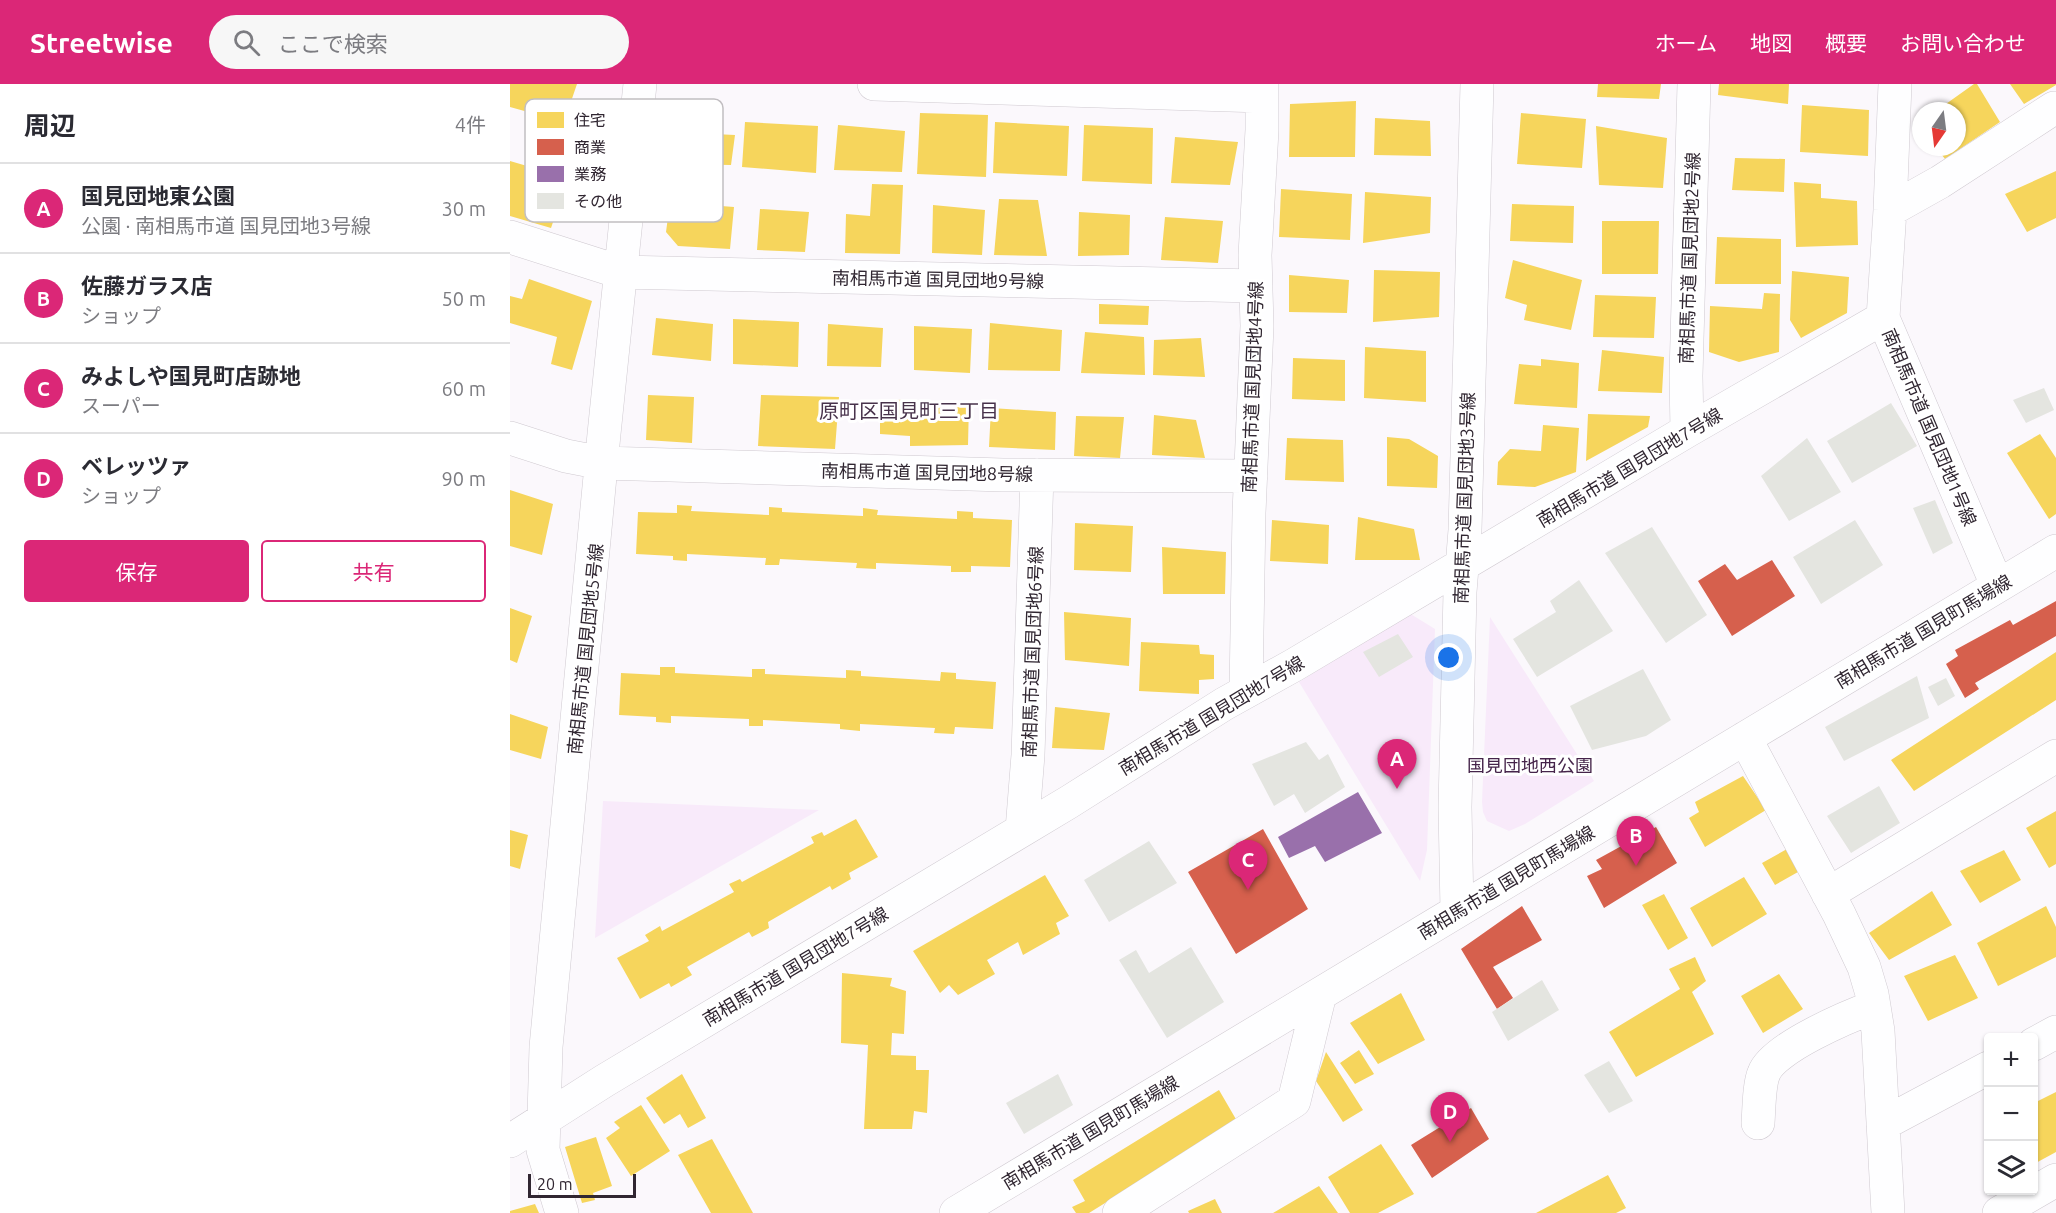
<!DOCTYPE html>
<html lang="ja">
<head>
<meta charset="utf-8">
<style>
	body { margin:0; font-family:Ubuntu,"Noto Sans JP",sans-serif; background:#f7f7f7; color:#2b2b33 }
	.controls { position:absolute; right:18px; bottom:18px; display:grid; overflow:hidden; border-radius:6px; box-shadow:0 2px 4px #0004 }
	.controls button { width:54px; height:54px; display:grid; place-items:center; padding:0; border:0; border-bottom:2px solid #e1e1e2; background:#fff; color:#2b2b33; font:30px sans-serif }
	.compass { position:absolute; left:1402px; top:18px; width:54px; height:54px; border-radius:50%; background:#fff; box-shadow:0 2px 4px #0004; rotate:194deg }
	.scale { position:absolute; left:18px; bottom:15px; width:108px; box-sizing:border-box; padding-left:6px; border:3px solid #302631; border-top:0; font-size:16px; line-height:21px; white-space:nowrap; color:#302631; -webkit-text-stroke:4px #fff; paint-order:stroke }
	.you { position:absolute; left:939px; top:574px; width:21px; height:21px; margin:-15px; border:4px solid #fff; border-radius:50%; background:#1a73e8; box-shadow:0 0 0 9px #1a73e833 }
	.badge { display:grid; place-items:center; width:39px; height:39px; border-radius:50%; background:#db2777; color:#fff; font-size:20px; font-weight:700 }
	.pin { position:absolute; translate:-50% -50px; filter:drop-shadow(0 2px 3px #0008) }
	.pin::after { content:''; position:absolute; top:32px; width:21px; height:18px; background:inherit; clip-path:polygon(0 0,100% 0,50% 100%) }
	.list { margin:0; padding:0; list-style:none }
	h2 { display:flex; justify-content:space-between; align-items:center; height:78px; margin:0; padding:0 24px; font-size:26px }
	h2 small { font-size:20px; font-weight:400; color:#7c7c81 }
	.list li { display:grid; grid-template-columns:39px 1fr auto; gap:18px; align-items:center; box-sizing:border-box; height:90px; padding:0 24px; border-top:2px solid #e1e1e2 }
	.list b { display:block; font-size:22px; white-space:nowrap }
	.list p { margin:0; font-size:20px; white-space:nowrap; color:#7c7c81 }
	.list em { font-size:20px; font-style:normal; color:#7c7c81 }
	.actions { display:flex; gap:12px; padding:18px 24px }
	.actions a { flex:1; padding:14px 0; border:2px solid #db2777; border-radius:6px; text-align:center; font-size:21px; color:#db2777 }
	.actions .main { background:#db2777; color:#fff }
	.icon { flex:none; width:33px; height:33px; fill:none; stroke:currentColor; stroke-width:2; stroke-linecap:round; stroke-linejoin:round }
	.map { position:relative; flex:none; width:1546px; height:1129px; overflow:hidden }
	header { display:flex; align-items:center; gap:36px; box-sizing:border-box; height:84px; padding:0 30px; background:#db2777; color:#fff }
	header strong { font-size:28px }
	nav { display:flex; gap:33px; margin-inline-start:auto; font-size:21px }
	.search { width:420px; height:54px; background:#f7f7f7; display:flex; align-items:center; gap:15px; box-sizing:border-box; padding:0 21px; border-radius:33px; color:#7c7c81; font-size:22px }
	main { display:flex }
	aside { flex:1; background:#fff }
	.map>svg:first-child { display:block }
	.green { fill:#f8eafa }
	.homes { fill:#f6d55c }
	.shops { fill:#d6604d }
	.offices { fill:#9970ab }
	.building { fill:#e4e5e0 }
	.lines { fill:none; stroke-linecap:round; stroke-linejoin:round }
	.minor-casing { stroke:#cfc9d0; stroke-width:34 }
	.minor { stroke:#fefeff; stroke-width:33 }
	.labels { text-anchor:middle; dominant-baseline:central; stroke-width:6; stroke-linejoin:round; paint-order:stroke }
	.street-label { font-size:18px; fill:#302631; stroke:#fff }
	.park-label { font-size:18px; fill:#45244a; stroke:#fff }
	.neighbourhood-label { font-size:20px; fill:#48334b; stroke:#fff }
	.key { fill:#fff; stroke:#c1bec1; stroke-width:1.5 }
	.key-label { font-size:16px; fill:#302631 }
</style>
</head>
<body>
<header>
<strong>Streetwise</strong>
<div class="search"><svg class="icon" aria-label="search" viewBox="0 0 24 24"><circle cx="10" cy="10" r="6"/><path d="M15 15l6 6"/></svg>ここで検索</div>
<nav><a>ホーム</a><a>地図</a><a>概要</a><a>お問い合わせ</a></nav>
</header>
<main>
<aside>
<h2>周辺<small>4件</small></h2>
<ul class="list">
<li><span class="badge">A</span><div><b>国見団地東公園</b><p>公園 · 南相馬市道 国見団地3号線</p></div><em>30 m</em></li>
<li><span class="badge">B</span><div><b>佐藤ガラス店</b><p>ショップ</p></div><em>50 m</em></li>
<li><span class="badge">C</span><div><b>みよしや国見町店跡地</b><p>スーパー</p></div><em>60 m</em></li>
<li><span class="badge">D</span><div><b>ベレッツァ</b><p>ショップ</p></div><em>90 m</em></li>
</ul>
<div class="actions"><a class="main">保存</a><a>共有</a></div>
</aside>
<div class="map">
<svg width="1546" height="1129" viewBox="0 0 1546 1129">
	<rect width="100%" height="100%" fill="#fbf8fc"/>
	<path class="green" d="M 899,529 L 925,545 L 917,766 L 910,797 L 789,598 Z
		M 980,533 L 1084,697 L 1015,740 L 999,747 L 977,737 L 973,728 L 972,718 Z
		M 93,717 L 309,726 L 85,854 Z"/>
	<path class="homes" d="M 0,0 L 67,0 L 54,38 L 0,23 Z
		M 1088,0 L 1151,0 L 1149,15 L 1087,13 Z
		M 1209,0 L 1279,0 L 1278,20 L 1208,11 Z
		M 1464,0 L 1467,0 L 1490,38 L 1435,75 L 1426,63 L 1447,63 L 1447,27 L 1426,27 Z
		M 1500,0 L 1546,0 L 1546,1 L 1514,20 Z
		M 846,17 L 845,73 L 779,73 L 780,20 Z
		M 1292,21 L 1359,26 L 1358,72 L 1290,68 Z
		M 410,29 L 478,31 L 476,93 L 407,90 Z
		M 1011,29 L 1076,35 L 1072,84 L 1007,80 Z
		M 865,34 L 920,37 L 921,72 L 864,71 Z
		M 235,38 L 308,42 L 306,89 L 232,83 Z
		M 485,38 L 559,42 L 557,92 L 483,89 Z
		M 328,41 L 395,47 L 392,88 L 324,86 Z
		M 574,41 L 643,44 L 642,100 L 572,97 Z
		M 1086,42 L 1157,54 L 1153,104 L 1089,101 Z
		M 163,48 L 225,51 L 221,81 L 160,80 Z
		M 665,53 L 728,58 L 720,101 L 661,99 Z
		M 1225,74 L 1275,75 L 1274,108 L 1222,106 Z
		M 0,77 L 58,94 L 41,144 L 0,132 Z
		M 1546,87 L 1546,134 L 1517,148 L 1495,110 Z
		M 1284,98 L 1311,100 L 1311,114 L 1347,117 L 1348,161 L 1286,163 Z
		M 362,100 L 393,101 L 390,170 L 335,169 L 336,130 L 360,132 Z
		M 771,105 L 842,110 L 840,156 L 769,153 Z
		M 855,108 L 921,113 L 920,149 L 853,159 Z
		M 489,115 L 528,116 L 537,172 L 484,171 Z
		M 160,118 L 224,123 L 220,165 L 168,162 L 156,148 Z
		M 1002,120 L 1064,122 L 1063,159 L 1000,157 Z
		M 423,121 L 475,126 L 472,171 L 422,169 Z
		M 250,125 L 299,128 L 295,168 L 247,166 Z
		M 569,128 L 620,131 L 619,171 L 568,172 Z
		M 655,133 L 713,137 L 708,179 L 651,176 Z
		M 1092,137 L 1149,137 L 1148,190 L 1092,190 Z
		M 1207,153 L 1271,155 L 1271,200 L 1205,200 Z
		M 1003,176 L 1072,196 L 1061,246 L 1014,236 L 1017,221 L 995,214 Z
		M 864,186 L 930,188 L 929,233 L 863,238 Z
		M 1282,187 L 1339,193 L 1337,229 L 1291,254 L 1280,236 Z
		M 779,191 L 839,196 L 837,229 L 779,228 Z
		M 19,195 L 82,217 L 62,286 L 41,280 L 47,253 L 0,239 L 0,212 L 12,215 Z
		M 1254,209 L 1270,210 L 1269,268 L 1229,278 L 1199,268 L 1200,222 L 1252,225 Z
		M 1085,211 L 1146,213 L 1144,254 L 1083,253 Z
		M 589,220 L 639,222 L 638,241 L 589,240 Z
		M 146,234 L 203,240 L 201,277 L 142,271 Z
		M 223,235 L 289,238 L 288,283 L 223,280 Z
		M 480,239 L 552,246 L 550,287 L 478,286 Z
		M 318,240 L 373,244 L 371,283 L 317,282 Z
		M 404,242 L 462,245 L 460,289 L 404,286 Z
		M 575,248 L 634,253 L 635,291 L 571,289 Z
		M 691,254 L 695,293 L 643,291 L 644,256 Z
		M 855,263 L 916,267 L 916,318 L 854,314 Z
		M 1092,266 L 1154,273 L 1152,309 L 1088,307 Z
		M 783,274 L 835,276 L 835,317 L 782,315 Z
		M 1031,275 L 1069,279 L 1067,324 L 1004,320 L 1009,280 L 1031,282 Z
		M 138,311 L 184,313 L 182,359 L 136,356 Z
		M 251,311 L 329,313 L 325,365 L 248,362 Z
		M 370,315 L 459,319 L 458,361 L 400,362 L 400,352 L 370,350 Z
		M 481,324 L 546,328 L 545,366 L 479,363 Z
		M 1078,330 L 1140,332 L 1138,343 L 1076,377 Z
		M 644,331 L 686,336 L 695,374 L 642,371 Z
		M 566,332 L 614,333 L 610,374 L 564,372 Z
		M 1033,341 L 1069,344 L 1066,388 L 1025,403 L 987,401 L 988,378 L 1000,365 L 1031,367 Z
		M 1530,350 L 1546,374 L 1546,430 L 1539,435 L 1497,369 Z
		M 877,353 L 899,355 L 928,372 L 927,404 L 877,402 Z
		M 777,354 L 833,356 L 834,398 L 775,396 Z
		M 0,406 L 43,420 L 32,471 L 0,462 Z
		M 167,421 L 182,422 L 181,427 L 259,431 L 259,423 L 272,424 L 272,428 L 353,432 L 353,424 L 368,426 L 367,431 L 447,435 L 447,427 L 463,428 L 463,434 L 502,436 L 500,483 L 461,482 L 461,488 L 441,488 L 441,482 L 366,479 L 366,485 L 346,484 L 347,479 L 270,475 L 269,481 L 255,481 L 256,474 L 177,470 L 177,477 L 163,476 L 163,472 L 126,470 L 128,428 L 167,429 Z
		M 848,433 L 904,445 L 910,476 L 845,476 Z
		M 762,436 L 819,441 L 818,480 L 760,477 Z
		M 565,439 L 623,442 L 621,488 L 564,486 Z
		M 652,463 L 716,468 L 715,510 L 653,510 Z
		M 0,524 L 22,532 L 7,579 L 0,576 Z
		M 554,528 L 621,534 L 619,582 L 555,576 Z
		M 631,558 L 689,561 L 690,570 L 704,571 L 704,595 L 689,596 L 689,610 L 629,607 Z
		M 1546,568 L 1546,616 L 1404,707 L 1381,676 Z
		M 150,583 L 165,583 L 165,589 L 242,593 L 242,585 L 255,585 L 255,590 L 336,594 L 336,586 L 351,587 L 351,592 L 430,597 L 431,588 L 446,589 L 446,595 L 486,598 L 483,645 L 445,643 L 444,650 L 424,649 L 425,644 L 350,640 L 350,647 L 330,645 L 330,640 L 253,636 L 253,642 L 239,642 L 239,635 L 161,632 L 161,639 L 146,638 L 146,633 L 109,631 L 111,589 L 150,591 Z
		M 545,623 L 600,629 L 594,666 L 542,664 Z
		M 0,630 L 38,643 L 31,675 L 0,666 Z
		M 1233,692 L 1256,726 L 1195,763 L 1179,734 L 1189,728 L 1185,718 Z
		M 1546,727 L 1546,780 L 1539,784 L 1516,744 Z
		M 346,735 L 368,773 L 339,789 L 341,795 L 322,806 L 320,802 L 258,838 L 259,844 L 242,853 L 239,848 L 177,883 L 182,891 L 161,903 L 159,899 L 130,915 L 107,874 L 139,857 L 135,851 L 150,842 L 152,847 L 224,808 L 219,800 L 230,795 L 232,798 L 304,759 L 301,753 L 312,748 L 314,752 Z
		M 0,746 L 18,751 L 10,785 L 0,782 Z
		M 1277,765 L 1288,788 L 1265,801 L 1252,779 Z
		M 1494,766 L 1511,796 L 1470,819 L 1450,787 Z
		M 535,791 L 559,832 L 546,839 L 550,850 L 513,871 L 508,858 L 477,876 L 485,890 L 448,911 L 439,901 L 430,909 L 403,867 Z
		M 1234,793 L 1257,830 L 1202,863 L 1180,824 Z
		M 1422,807 L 1442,841 L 1379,876 L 1359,849 Z
		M 1154,810 L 1178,854 L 1158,866 L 1132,821 Z
		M 1536,822 L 1546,843 L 1546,873 L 1488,902 L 1467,859 Z
		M 1445,871 L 1468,914 L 1418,937 L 1394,892 Z
		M 1185,873 L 1196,897 L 1182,908 L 1204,950 L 1126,993 L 1099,948 L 1170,905 L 1159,885 Z
		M 332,889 L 382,894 L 380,902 L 396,907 L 394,950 L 382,949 L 381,971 L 406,972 L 406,986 L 419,986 L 417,1029 L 404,1027 L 402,1045 L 354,1045 L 358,961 L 331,959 Z
		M 1269,890 L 1293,925 L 1253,949 L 1231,912 Z
		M 891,909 L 915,956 L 868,980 L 840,939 Z
		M 849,966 L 864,990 L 845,1000 L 830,979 Z
		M 816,968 L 853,1026 L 833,1038 L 806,997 Z
		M 172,990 L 196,1034 L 178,1044 L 170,1030 L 154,1040 L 136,1014 Z
		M 709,1006 L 727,1037 L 579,1129 L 566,1129 L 562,1123 L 575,1117 L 563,1096 Z
		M 1546,1008 L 1546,1068 L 1524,1080 L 1524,1019 Z
		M 131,1021 L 160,1067 L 121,1092 L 96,1054 L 110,1044 L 104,1038 Z
		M 86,1053 L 102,1102 L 83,1109 L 85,1116 L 72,1119 L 55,1063 Z
		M 202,1055 L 243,1129 L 201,1129 L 168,1071 Z
		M 871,1060 L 904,1110 L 868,1129 L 840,1129 L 818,1093 Z
		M 1098,1091 L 1116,1124 L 1106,1129 L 1026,1129 Z
		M 809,1102 L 828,1129 L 763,1129 Z
		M 705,1115 L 712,1129 L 679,1129 L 678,1127 Z
		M 25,1120 L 29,1129 L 0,1129 L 0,1127 Z"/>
	<path class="shops" d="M 1262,476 L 1285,512 L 1222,552 L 1188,497 L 1215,480 L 1227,496 Z
		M 1546,517 L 1546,552 L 1465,599 L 1469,605 L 1455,614 L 1436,580 L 1448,572 L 1445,566 L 1500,536 L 1503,541 Z
		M 1146,743 L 1167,779 L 1094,824 L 1077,792 L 1092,785 L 1086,776 Z
		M 753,745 L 798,825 L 726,870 L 678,788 Z
		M 1012,822 L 1032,856 L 983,883 L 1003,914 L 987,925 L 951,865 Z
		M 961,1024 L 979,1055 L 922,1094 L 901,1061 Z"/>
	<path class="offices" d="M 848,708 L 872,749 L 815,778 L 805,762 L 779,774 L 768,753 Z"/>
	<path class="building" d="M 1534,304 L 1544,326 L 1516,339 L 1503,316 Z
		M 1381,319 L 1407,362 L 1342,399 L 1317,357 Z
		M 1297,354 L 1331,408 L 1279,437 L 1251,392 Z
		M 1425,416 L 1443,459 L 1423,470 L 1403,424 Z
		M 1345,436 L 1373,481 L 1311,520 L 1283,473 Z
		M 1142,443 L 1197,531 L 1156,559 L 1095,469 Z
		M 1069,496 L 1103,547 L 1027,593 L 1003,555 L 1046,528 L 1040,517 Z
		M 888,550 L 903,573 L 869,593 L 853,568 Z
		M 1133,585 L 1161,636 L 1136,652 L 1082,666 L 1060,622 Z
		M 1407,592 L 1419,634 L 1334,677 L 1315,643 Z
		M 1436,594 L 1445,612 L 1428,622 L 1418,603 Z
		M 796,658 L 809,676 L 818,670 L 835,703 L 795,729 L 784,710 L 764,722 L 742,680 Z
		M 1369,702 L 1390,739 L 1341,769 L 1317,732 Z
		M 639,757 L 667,799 L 599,838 L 574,796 Z
		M 681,863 L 714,918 L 657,954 L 609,876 L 626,866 L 639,889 Z
		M 1032,896 L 1049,926 L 998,957 L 982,928 Z
		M 1099,977 L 1123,1017 L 1099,1029 L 1074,991 Z
		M 548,990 L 563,1021 L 514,1050 L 496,1019 Z"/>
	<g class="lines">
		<g class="minor-casing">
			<path id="minor" d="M 364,0 L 752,12
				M 1385,0 L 1380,126 L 1373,234 L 1487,501
				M 1380,126 L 1430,98 L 1544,24
				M 0,153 L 110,188 L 746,202
				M 1177,347 L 1176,292 L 1184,0
				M 0,354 L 56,372 L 92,379 L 493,391 L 741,392
				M 736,607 L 739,429 L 747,242 L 745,171 L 752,46 L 752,0
				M 1235,654 L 1329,830 L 1354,883 L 1362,910 L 1368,947 L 1378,1129
				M 512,746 L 518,671 L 527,391
				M 1318,810 L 1546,672
				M 947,827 L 945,723 L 950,508 L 955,446 L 967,0
				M 1524,960 L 1546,948
				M 1248,1039 C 1249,1026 1249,1000 1254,989 C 1263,964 1339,932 1364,923
				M 1373,1040 L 1478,984
				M 0,1057 L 94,997 L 559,718 L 714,620 L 784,581 L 1177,347 L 1373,234
				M 52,1129 L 33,1066 L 36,963 L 94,350 L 130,0
				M 446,1129 L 1546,467
				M 609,1129 L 784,1017 L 810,910
				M 1489,1129 L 1546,1096"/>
		</g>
		<use href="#minor" class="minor"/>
	</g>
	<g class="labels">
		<g class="street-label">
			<text transform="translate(1179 174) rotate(-88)">南相馬市道 国見団地2号線</text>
			<text transform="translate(428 195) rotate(1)">南相馬市道 国見団地9号線</text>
			<text transform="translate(742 303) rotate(-88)">南相馬市道 国見団地4号線</text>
			<text transform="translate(1420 343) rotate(67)">南相馬市道 国見団地1号線</text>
			<text transform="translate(1119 383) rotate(-31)">南相馬市道 国見団地7号線</text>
			<text transform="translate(417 388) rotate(1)">南相馬市道 国見団地8号線</text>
			<text transform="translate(954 414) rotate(-88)">南相馬市道 国見団地3号線</text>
			<text transform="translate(1413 547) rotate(-31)">南相馬市道 国見町馬場線</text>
			<text transform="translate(75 565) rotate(-84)">南相馬市道 国見団地5号線</text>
			<text transform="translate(522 568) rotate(-88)">南相馬市道 国見団地6号線</text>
			<text transform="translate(701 631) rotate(-31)">南相馬市道 国見団地7号線</text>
			<text transform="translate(996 798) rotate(-31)">南相馬市道 国見町馬場線</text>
			<text transform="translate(285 882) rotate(-31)">南相馬市道 国見団地7号線</text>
			<text transform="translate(580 1048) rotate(-31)">南相馬市道 国見町馬場線</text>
		</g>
		<g class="park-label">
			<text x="1020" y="681">国見団地西公園</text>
		</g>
		<g class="neighbourhood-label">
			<text x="399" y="326">原町区国見町三丁目</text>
		</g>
	</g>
	<rect x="15" y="15" width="198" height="123" rx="9" class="key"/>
	<rect x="27" y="28" width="27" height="16" fill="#f6d55c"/>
	<rect x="27" y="55" width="27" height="16" fill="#d6604d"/>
	<rect x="27" y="82" width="27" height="16" fill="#9970ab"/>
	<rect x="27" y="109" width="27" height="16" fill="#e4e5e0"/>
	<g class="key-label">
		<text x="64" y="42">住宅</text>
		<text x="64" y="69">商業</text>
		<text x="64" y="96">業務</text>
		<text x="64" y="123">その他</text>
	</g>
</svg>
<div class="controls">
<button>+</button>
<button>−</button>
<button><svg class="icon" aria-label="layers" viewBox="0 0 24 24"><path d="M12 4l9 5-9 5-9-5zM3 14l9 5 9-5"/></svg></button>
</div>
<svg class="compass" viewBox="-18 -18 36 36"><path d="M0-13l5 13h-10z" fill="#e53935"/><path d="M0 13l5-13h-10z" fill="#7c7c81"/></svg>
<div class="scale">20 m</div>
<div class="you"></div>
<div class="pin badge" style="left:887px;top:705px">A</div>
<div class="pin badge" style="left:1126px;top:782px">B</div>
<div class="pin badge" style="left:738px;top:806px">C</div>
<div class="pin badge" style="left:940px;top:1058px">D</div>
</div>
</main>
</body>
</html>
